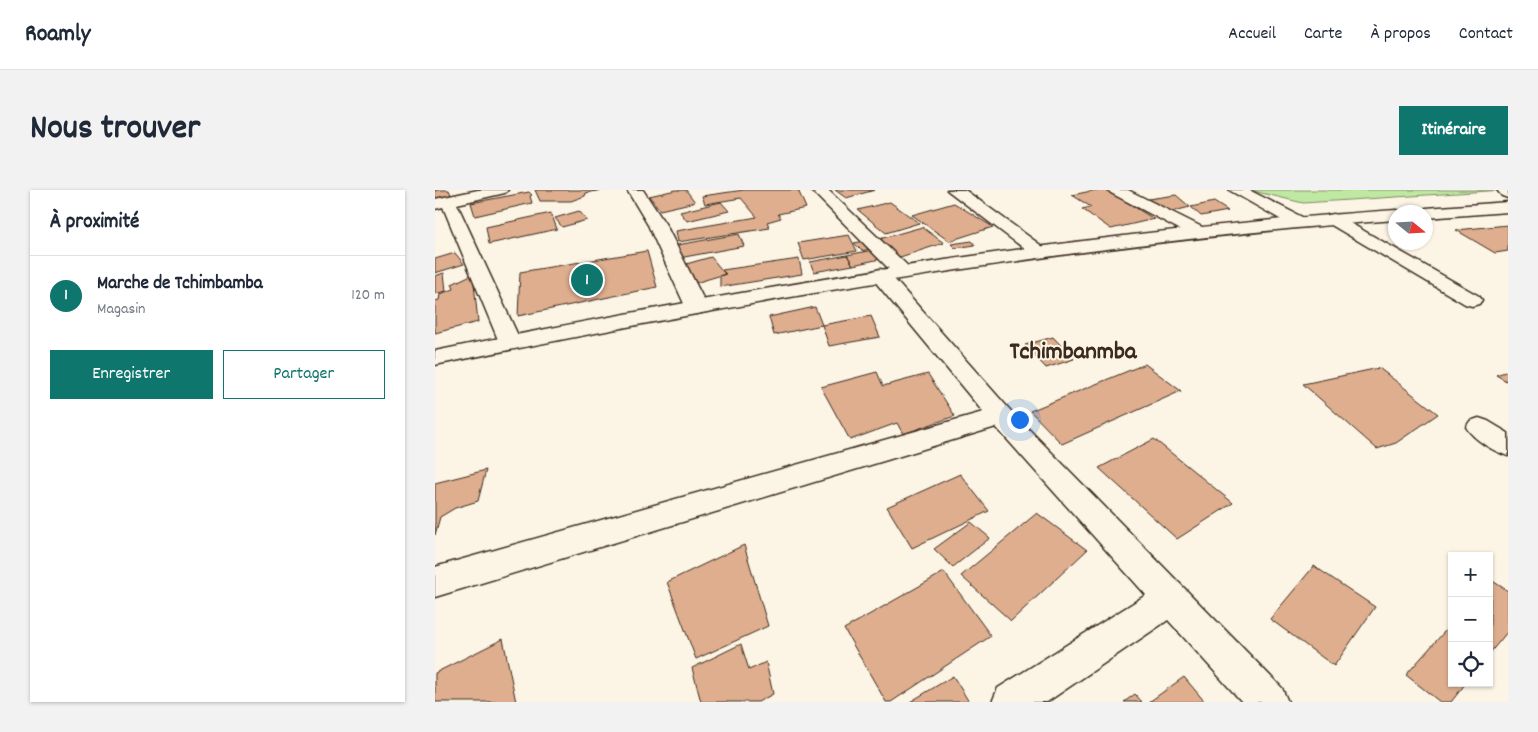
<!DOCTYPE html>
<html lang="fr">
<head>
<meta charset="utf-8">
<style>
	body { margin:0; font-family:Dekko,sans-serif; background:#f2f2f3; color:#1f2937 }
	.controls { position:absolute; right:15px; bottom:15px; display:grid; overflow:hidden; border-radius:0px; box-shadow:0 1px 4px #0004 }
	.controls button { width:45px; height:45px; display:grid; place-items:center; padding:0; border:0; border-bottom:1px solid #e0e1e3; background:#fff; color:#1f2937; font:25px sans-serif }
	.compass { position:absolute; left:953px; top:15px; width:45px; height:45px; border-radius:50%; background:#fff; box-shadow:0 1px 4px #0004; rotate:108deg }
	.you { position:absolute; left:584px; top:229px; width:18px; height:18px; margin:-12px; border:4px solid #fff; border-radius:50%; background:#1a73e8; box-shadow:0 0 0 8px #1a73e833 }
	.badge { display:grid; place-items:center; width:32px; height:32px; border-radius:50%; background:#0f766e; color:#fff; font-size:16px; font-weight:700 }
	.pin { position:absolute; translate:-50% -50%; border:2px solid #fff; box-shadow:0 1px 5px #0006 }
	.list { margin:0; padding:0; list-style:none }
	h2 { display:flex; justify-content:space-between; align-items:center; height:65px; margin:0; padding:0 20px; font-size:21px }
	h2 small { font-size:16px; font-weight:400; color:#747a83 }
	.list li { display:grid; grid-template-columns:32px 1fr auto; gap:15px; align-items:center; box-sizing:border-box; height:80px; padding:0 20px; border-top:1px solid #e0e1e3 }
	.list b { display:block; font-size:19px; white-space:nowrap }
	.list p { margin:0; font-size:16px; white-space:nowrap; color:#747a83 }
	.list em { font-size:16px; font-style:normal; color:#747a83 }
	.actions { display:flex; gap:10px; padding:15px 20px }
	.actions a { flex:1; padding:11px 0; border:1px solid #0f766e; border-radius:0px; text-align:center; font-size:18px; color:#0f766e }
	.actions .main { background:#0f766e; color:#fff }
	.icon { flex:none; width:28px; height:28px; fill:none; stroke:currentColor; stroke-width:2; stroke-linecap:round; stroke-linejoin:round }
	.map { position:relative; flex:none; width:1073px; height:512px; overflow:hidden; border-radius:0px }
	header { display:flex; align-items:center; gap:30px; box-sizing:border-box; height:70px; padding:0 25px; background:#fff; border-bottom:1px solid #e0e1e3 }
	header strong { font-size:24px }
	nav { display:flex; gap:28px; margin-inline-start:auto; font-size:18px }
	.intro { display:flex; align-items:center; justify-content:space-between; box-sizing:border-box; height:120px; padding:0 30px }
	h1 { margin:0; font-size:35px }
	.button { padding:12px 22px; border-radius:0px; background:#0f766e; color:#fff; font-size:18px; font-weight:700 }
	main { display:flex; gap:30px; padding:0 30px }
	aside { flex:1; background:#fff; border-radius:0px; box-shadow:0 1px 4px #0004 }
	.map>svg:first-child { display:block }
	.green { fill:#bfe8a3; stroke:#7d8960 }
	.building { fill:#deae8f; stroke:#3b2a1e }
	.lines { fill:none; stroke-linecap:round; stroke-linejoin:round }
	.minor-casing { stroke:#3b2a1e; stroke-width:3 }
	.trunk-casing { stroke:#3b2a1e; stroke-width:3 }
	.minor { fill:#fcf5e5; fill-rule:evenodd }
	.trunk { fill:#fcf5e5; fill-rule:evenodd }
	.labels { text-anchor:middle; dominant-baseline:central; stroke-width:4; stroke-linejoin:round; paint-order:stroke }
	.district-label { font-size:25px; font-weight:bold; fill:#3b2a1e; stroke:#fcf5e5 }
</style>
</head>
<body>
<header>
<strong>Roamly</strong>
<nav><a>Accueil</a><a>Carte</a><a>À propos</a><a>Contact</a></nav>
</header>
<div class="intro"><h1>Nous trouver</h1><a class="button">Itinéraire</a></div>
<main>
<aside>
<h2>À proximité<small></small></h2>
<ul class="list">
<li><span class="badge">1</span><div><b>Marche de Tchimbamba</b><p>Magasin</p></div><em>120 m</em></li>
</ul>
<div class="actions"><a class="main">Enregistrer</a><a>Partager</a></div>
</aside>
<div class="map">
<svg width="1073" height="512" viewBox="0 0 1073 512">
	<rect width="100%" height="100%" fill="#fcf5e5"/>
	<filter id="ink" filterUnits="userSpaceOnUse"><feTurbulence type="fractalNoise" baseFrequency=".02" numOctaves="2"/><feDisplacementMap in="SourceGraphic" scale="10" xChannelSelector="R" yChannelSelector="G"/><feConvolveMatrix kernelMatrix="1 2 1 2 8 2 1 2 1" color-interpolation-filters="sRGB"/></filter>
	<g filter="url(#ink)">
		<path class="green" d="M 814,0 L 1069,0 L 868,13 Z"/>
		<path class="building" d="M 0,0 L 14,0 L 17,7 L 0,9 Z
			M 100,0 L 167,0 L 151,3 L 150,6 L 136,11 L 105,11 Z
			M 241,0 L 251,0 L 260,12 L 225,20 L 214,6 Z
			M 309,0 L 363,0 L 371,18 L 343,24 L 346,28 L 332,32 L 335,38 L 243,52 L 241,41 L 322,27 L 306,8 L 270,14 L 267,6 Z
			M 400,0 L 440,0 L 411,8 Z
			M 661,0 L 672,0 L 719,29 L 676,39 L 647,19 L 656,17 L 637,5 Z
			M 94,2 L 97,5 L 95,6 L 97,13 L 40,26 L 36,13 Z
			M 741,5 L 755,17 L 731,23 L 713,9 Z
			M 286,12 L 294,21 L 252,31 L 245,22 Z
			M 455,12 L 484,33 L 451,43 L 423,20 Z
			M 779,12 L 793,21 L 766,26 L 756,17 Z
			M 519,13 L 558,37 L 514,51 L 477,25 Z
			M 144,21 L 152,30 L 127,37 L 120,28 Z
			M 116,23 L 122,39 L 54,54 L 51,37 Z
			M 1073,35 L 1073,61 L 1060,63 L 1021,40 Z
			M 487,37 L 509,53 L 462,68 L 441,50 Z
			M 304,44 L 309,56 L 244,68 L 242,55 Z
			M 414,45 L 422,61 L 369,70 L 363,53 Z
			M 430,51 L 438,58 L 427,61 L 419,53 Z
			M 537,51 L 540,55 L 520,58 L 516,54 Z
			M 438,60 L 445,69 L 418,75 L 412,65 Z
			M 212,61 L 222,97 L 83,126 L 85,82 Z
			M 20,63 L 29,74 L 0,83 L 0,69 Z
			M 412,65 L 418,75 L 379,82 L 375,72 Z
			M 276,67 L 290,84 L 257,94 L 244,76 Z
			M 364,69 L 367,84 L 285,97 L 285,86 L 291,84 L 287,80 Z
			M 9,83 L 11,101 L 0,104 L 0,86 Z
			M 38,84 L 43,132 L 0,143 L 0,111 L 4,110 L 5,104 L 19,99 L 17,94 Z
			M 380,117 L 387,135 L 339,145 L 334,127 Z
			M 436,126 L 445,147 L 394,156 L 387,135 Z
			M 618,147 L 639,169 L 611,178 L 590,155 Z
			M 710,174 L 746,201 L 627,254 L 595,221 Z
			M 944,178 L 1003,224 L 961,253 L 942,259 L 868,194 Z
			M 1073,181 L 1073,192 L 1061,185 Z
			M 442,182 L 448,196 L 493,184 L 520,226 L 468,244 L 462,233 L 415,250 L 386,197 Z
			M 719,249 L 798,313 L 742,349 L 664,278 Z
			M 51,280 L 43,311 L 20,318 L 5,327 L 0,345 L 0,293 Z
			M 525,284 L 554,321 L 477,358 L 452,317 Z
			M 602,323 L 652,360 L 576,431 L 526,386 Z
			M 536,332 L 555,348 L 518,377 L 499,359 Z
			M 309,355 L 333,436 L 261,469 L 232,392 Z
			M 879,376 L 940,417 L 899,476 L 835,429 Z
			M 509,382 L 556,446 L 456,512 L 451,512 L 409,439 Z
			M 1056,390 L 1073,401 L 1073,441 L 1054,464 Z
			M 1017,433 L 1017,493 L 1031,493 L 1016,512 L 1005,512 L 971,485 Z
			M 68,449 L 81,512 L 0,512 L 0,483 Z
			M 306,454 L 314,480 L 331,472 L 338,504 L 323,512 L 266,512 L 257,478 Z
			M 518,486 L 534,512 L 475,512 Z
			M 749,487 L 770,512 L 714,512 Z
			M 700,504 L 707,512 L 689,512 Z"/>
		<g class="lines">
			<g class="minor-casing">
				<path id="minor" d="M 43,0 L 73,0 L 70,3 L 22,14 L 86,152 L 83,157 L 75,159 L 67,157 L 64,152 L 8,17 L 0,19 L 0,9 Z
					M 192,0 L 208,0 L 231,35 L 273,118 L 269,122 L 262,124 L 255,122 L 251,118 L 213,35 Z
					M 376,0 L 393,0 L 475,78 L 478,82 L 475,86 L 461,86 Z
					M 512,0 L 530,0 L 615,62 L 613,66 L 599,66 Z
					M 673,0 L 693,0 L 771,39 L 774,43 L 771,47 L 759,47 L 676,3 Z
					M 794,0 L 814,0 L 871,29 L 874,33 L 871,37 L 859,37 Z
					M 1062,0 L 1073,0 L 1073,8 L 1067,6 Z
					M 899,24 L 1044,106 L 1047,110 L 1044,114 L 1037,116 L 1030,114 L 893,33 L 891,29 L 893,25 Z
					M 445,79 L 452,81 L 575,220 L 847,498 L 853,512 L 807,512 L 733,430 L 612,512 L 557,512 L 563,498 L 711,405 L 561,237 L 0,407 L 0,377 L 548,222 L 438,89 L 435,85 L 438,81 Z
					M 1044,228 L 1053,231 L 1073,243 L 1073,266 C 1058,261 1039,250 1031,237 L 1035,231 Z"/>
			</g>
			<g class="trunk-casing">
				<path id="trunk" d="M 1073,12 L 1073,22 L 991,28 L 991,22 L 983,22 L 991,18 Z
					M 961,20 L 968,22 L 961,22 L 961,30 C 637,53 317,110 0,175 L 0,161 C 317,97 638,42 961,20 Z"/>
			</g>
			<use href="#minor" class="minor"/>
			<use href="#trunk" class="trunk"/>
		</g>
	</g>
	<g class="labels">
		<g class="district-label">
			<text x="638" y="163">Tchimbanmba</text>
		</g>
	</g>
</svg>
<div class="controls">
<button>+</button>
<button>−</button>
<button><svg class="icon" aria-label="locate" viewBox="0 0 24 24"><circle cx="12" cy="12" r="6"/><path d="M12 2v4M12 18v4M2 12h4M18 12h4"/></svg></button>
</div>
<svg class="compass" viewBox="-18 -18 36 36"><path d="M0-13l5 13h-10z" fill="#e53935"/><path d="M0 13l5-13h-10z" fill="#747a83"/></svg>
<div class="you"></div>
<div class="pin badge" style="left:152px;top:90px">1</div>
</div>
</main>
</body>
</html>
